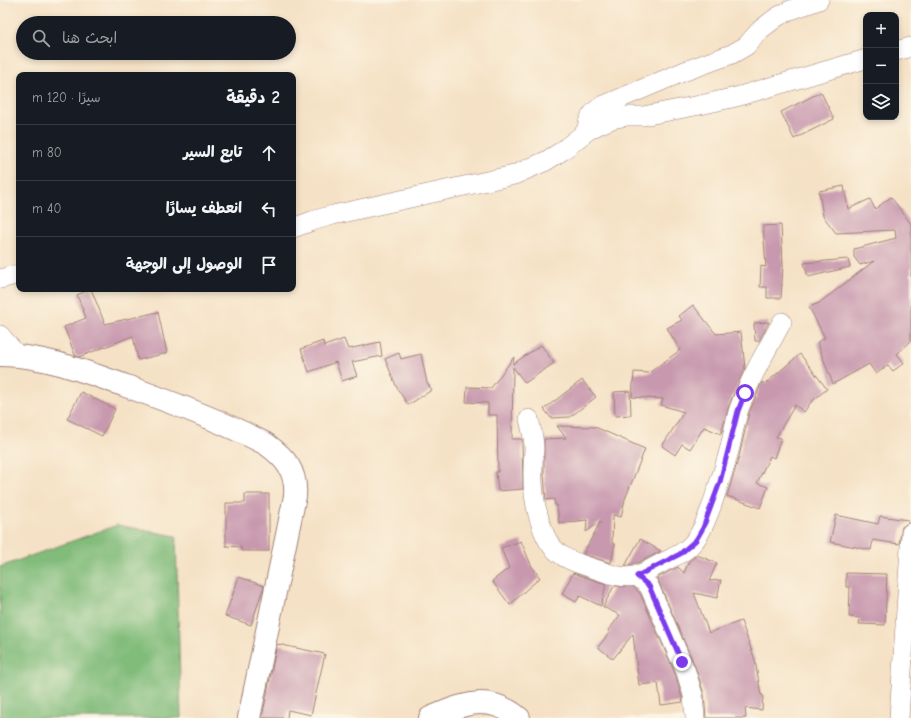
<!DOCTYPE html>
<html lang="ar">
<head>
<meta charset="utf-8">
<style>
	body { margin:0; font-family:"Comic Neue","Playpen Sans Arabic",sans-serif; background:#242831; color:#f1f3f6; direction:rtl }
	.controls { position:absolute; right:12px; top:12px; display:grid; overflow:hidden; border-radius:8px; box-shadow:0 2px 6px #0003 }
	.controls button { width:36px; height:36px; display:grid; place-items:center; padding:0; border:0; border-bottom:1px solid #363941; background:#171b24; color:#f1f3f6; font:20px sans-serif }
	.stop { position:absolute; width:12px; height:12px; margin:-9px; border:3px solid #7c3aed; border-radius:50%; background:#fff }
	.stop.end { background:#7c3aed; border-color:#fff; box-shadow:0 1px 4px #0008 }
	.list { margin:0; padding:0; list-style:none }
	h2 { display:flex; justify-content:space-between; align-items:center; height:52px; margin:0; padding:0 16px; font-size:17px }
	h2 small { font-size:13px; font-weight:400; color:#9ea1a6 }
	.list li { display:grid; grid-template-columns:26px 1fr auto; gap:12px; align-items:center; box-sizing:border-box; height:56px; padding:0 16px; border-top:1px solid #363941 }
	.list b { display:block; font-size:15px; white-space:nowrap }
	.list em { font-size:13px; font-style:normal; color:#9ea1a6 }
	.icon { flex:none; width:22px; height:22px; fill:none; stroke:currentColor; stroke-width:2; stroke-linecap:round; stroke-linejoin:round }
	.map { position:relative; flex:none; width:911px; height:718px; overflow:hidden; direction:ltr }
	.search { position:absolute; background:#171b24; box-shadow:0 2px 6px #0003; left:16px; top:16px; width:280px; height:44px; display:flex; align-items:center; gap:10px; box-sizing:border-box; padding:0 14px; border-radius:22px; color:#9ea1a6; font-size:15px }
	.panel { position:absolute; background:#171b24; box-shadow:0 2px 6px #0003; left:16px; top:72px; width:280px; height:220px; border-radius:8px; direction:rtl }
	.map>svg:first-child { display:block }
	.forest { fill:#81bc7a; stroke:#666e52 }
	.building { fill:#c798ae }
	.lines { fill:none; stroke-linecap:round; stroke-linejoin:round }
	.street-casing { stroke:#a08078; stroke-width:20 }
	.secondary-casing { stroke:#a08078; stroke-width:24 }
	.street { stroke:#fff; stroke-width:19 }
	.secondary { stroke:#fff; stroke-width:22 }
	.route { stroke:#7c3aed; stroke-width:5 }
</style>
</head>
<body>
<div class="map">
<svg width="911" height="718" viewBox="0 0 911 718">
	<rect width="100%" height="100%" fill="#fcf5e5"/>
	<filter id="ink" filterUnits="userSpaceOnUse"><feTurbulence type="fractalNoise" baseFrequency=".025" numOctaves="2"/><feDisplacementMap in="SourceGraphic" scale="8" xChannelSelector="R" yChannelSelector="G"/><feConvolveMatrix kernelMatrix="1 2 1 2 8 2 1 2 1" color-interpolation-filters="sRGB"/></filter>
	<filter id="wash" filterUnits="userSpaceOnUse"><feTurbulence type="fractalNoise" baseFrequency=".012" numOctaves="4" result="noise"/><feDisplacementMap in="SourceGraphic" scale="16" xChannelSelector="R" yChannelSelector="G"/><feGaussianBlur stdDeviation="0.9" result="paint"/><feColorMatrix in="noise" values="0 0 0 0 0 0 0 0 0 0 0 0 0 0 0 0 0 1.4 0 .05"/><feComposite in="paint" operator="in"/></filter>
	<g filter="url(#wash)">
		<rect width="100%" height="100%" fill="#f5e2c6"/>
		<path class="forest" d="M 117,525 L 176,536 L 181,718 L 0,718 L 0,567 Z"/>
		<g id="blocks">
			<path class="building" d="M 821,92 L 834,119 L 794,139 L 781,112 Z
				M 844,186 L 848,209 L 870,199 L 875,209 L 891,197 L 911,224 L 911,341 L 897,354 L 904,363 L 893,371 L 888,365 L 876,374 L 869,364 L 833,384 L 817,342 L 825,338 L 809,307 L 819,303 L 874,261 L 860,265 L 854,257 L 854,249 L 896,238 L 895,230 L 836,233 L 823,216 L 819,191 Z
				M 781,225 L 783,265 L 781,298 L 767,298 L 767,287 L 760,287 L 761,266 L 766,267 L 763,226 Z
				M 848,259 L 850,267 L 808,277 L 804,263 Z
				M 91,289 L 105,324 L 158,312 L 167,353 L 138,360 L 133,336 L 79,357 L 75,355 L 64,327 L 86,318 L 77,295 Z
				M 693,305 L 716,334 L 741,332 L 745,368 L 729,405 L 721,434 L 704,427 L 690,449 L 682,444 L 675,455 L 662,446 L 684,412 L 661,405 L 663,399 L 632,397 L 634,372 L 649,373 L 680,350 L 667,328 L 682,320 L 679,316 Z
				M 769,322 L 759,341 L 755,341 L 754,323 Z
				M 344,339 L 348,349 L 380,342 L 382,356 L 352,362 L 357,376 L 342,381 L 336,362 L 309,372 L 301,349 L 323,341 L 324,346 Z
				M 541,345 L 554,363 L 525,383 L 513,367 L 512,439 L 522,439 L 523,489 L 498,491 L 496,472 L 498,472 L 497,415 L 488,415 L 488,403 L 466,402 L 467,387 L 491,388 L 514,357 L 513,364 Z
				M 399,353 L 401,359 L 421,354 L 427,383 L 432,390 L 408,405 L 397,388 L 385,359 Z
				M 800,354 L 827,389 L 811,402 L 804,412 L 795,405 L 776,437 L 781,438 L 774,458 L 770,456 L 757,483 L 768,487 L 760,508 L 727,496 L 739,457 L 749,413 L 762,382 L 765,384 Z
				M 582,380 L 596,397 L 570,417 L 551,418 L 544,409 Z
				M 630,391 L 631,415 L 615,416 L 614,392 Z
				M 81,392 L 115,409 L 102,436 L 67,419 Z
				M 557,426 L 595,427 L 645,449 L 625,499 L 621,517 L 613,515 L 612,543 L 615,544 L 611,563 L 583,554 L 601,521 L 586,532 L 587,520 L 559,523 L 557,505 L 555,505 L 554,499 L 546,500 L 544,475 L 544,439 L 566,438 Z
				M 245,494 L 269,494 L 269,551 L 241,551 L 241,547 L 226,546 L 226,503 L 245,503 Z
				M 836,515 L 878,524 L 880,516 L 908,520 L 908,523 L 902,527 L 899,544 L 873,540 L 871,550 L 830,542 Z
				M 640,539 L 661,551 L 640,562 L 625,566 Z
				M 521,541 L 531,565 L 540,578 L 527,589 L 510,605 L 492,581 L 509,568 L 501,548 Z
				M 697,555 L 717,563 L 709,581 L 721,580 L 717,598 L 694,593 L 709,633 L 741,621 L 755,660 L 761,695 L 763,695 L 762,710 L 745,708 L 746,718 L 706,718 L 704,694 L 696,669 L 657,578 L 678,567 L 684,573 L 689,561 Z
				M 573,573 L 606,584 L 601,606 L 580,596 L 576,602 L 562,594 Z
				M 846,573 L 887,574 L 885,625 L 859,624 L 860,618 L 849,617 L 850,587 L 846,587 Z
				M 239,577 L 264,586 L 251,625 L 225,616 Z
				M 614,586 L 633,587 L 640,593 L 676,676 L 683,702 L 661,705 L 658,683 L 639,685 L 633,634 L 613,659 L 598,647 L 610,632 L 608,631 L 620,615 L 603,607 Z
				M 277,644 L 325,654 L 311,715 L 288,710 L 287,718 L 262,718 Z"/>
		</g>
	</g>
	<g filter="url(#ink)">
		<use href="#blocks" fill-opacity="0" stroke="#a08078" stroke-width="1"/>
		<g class="lines">
			<g class="street-casing">
				<path id="street" d="M 896,51 L 911,47
					M 587,131 C 587,119 592,112 602,106 L 685,71 L 732,54 L 746,46 L 760,30 L 777,17 L 788,11 L 819,0
					M 293,228 L 312,221 L 333,215 L 514,175 L 546,161 L 562,151 L 587,131 L 598,125 L 612,119 L 627,116 L 643,116 L 700,105 L 736,97 L 866,59
					M 0,279 L 19,274
					M 0,335 L 17,355
					M 529,419 C 531,428 534,438 534,448 C 534,454 533,460 533,467 C 532,489 536,514 545,535 C 556,560 578,563 601,571 C 629,581 635,578 660,564 C 670,558 681,555 689,547 C 701,536 706,520 712,505 C 718,486 725,467 730,447 C 733,434 735,421 739,409 C 750,378 766,351 782,322
					M 637,576 L 649,586 L 686,672 L 693,695 L 695,718
					M 899,718 L 911,533"/>
			</g>
			<g class="secondary-casing">
				<path id="secondary" d="M 0,355 C 43,355 86,372 126,386 C 174,403 222,421 266,444 C 286,458 297,472 295,496 L 249,718
					M 430,718 C 463,704 488,693 519,718"/>
			</g>
			<use href="#street" class="street"/>
			<use href="#secondary" class="secondary"/>
		</g>
	</g>
	<g class="lines" filter="url(#ink)">
		<path class="route" d="M 682,662 L 649,586 L 637,576 L 680,554 L 696,540 L 703,528 L 720,482 L 738,411 L 745,393"/>
	</g>
</svg>
<div class="controls">
<button>+</button>
<button>−</button>
<button><svg class="icon" aria-label="layers" viewBox="0 0 24 24"><path d="M12 4l9 5-9 5-9-5zM3 14l9 5 9-5"/></svg></button>
</div>
<div class="stop" style="left:745px;top:393px"></div>
<div class="stop end" style="left:682px;top:662px"></div>
<div class="search"><svg class="icon" aria-label="search" viewBox="0 0 24 24"><circle cx="10" cy="10" r="6"/><path d="M15 15l6 6"/></svg>ابحث هنا</div>
<section class="panel">
<h2>2 دقيقة<small>سيرًا · 120 m</small></h2>
<ul class="list">
<li><svg class="icon" aria-label="ahead" viewBox="0 0 24 24"><path d="M12 20V5M6 11l6-6 6 6"/></svg><div><b>تابع السير</b></div><em>80 m</em></li>
<li><svg class="icon" aria-label="left" viewBox="0 0 24 24"><path d="M17 20v-9H6M10 6l-5 5 5 5"/></svg><div><b>انعطف يسارًا</b></div><em>40 m</em></li>
<li><svg class="icon" aria-label="arrive" viewBox="0 0 24 24"><path d="M6 21V4h12l-3 4 3 4H6"/></svg><div><b>الوصول إلى الوجهة</b></div></li>
</ul>
</section>
</div>
</body>
</html>
